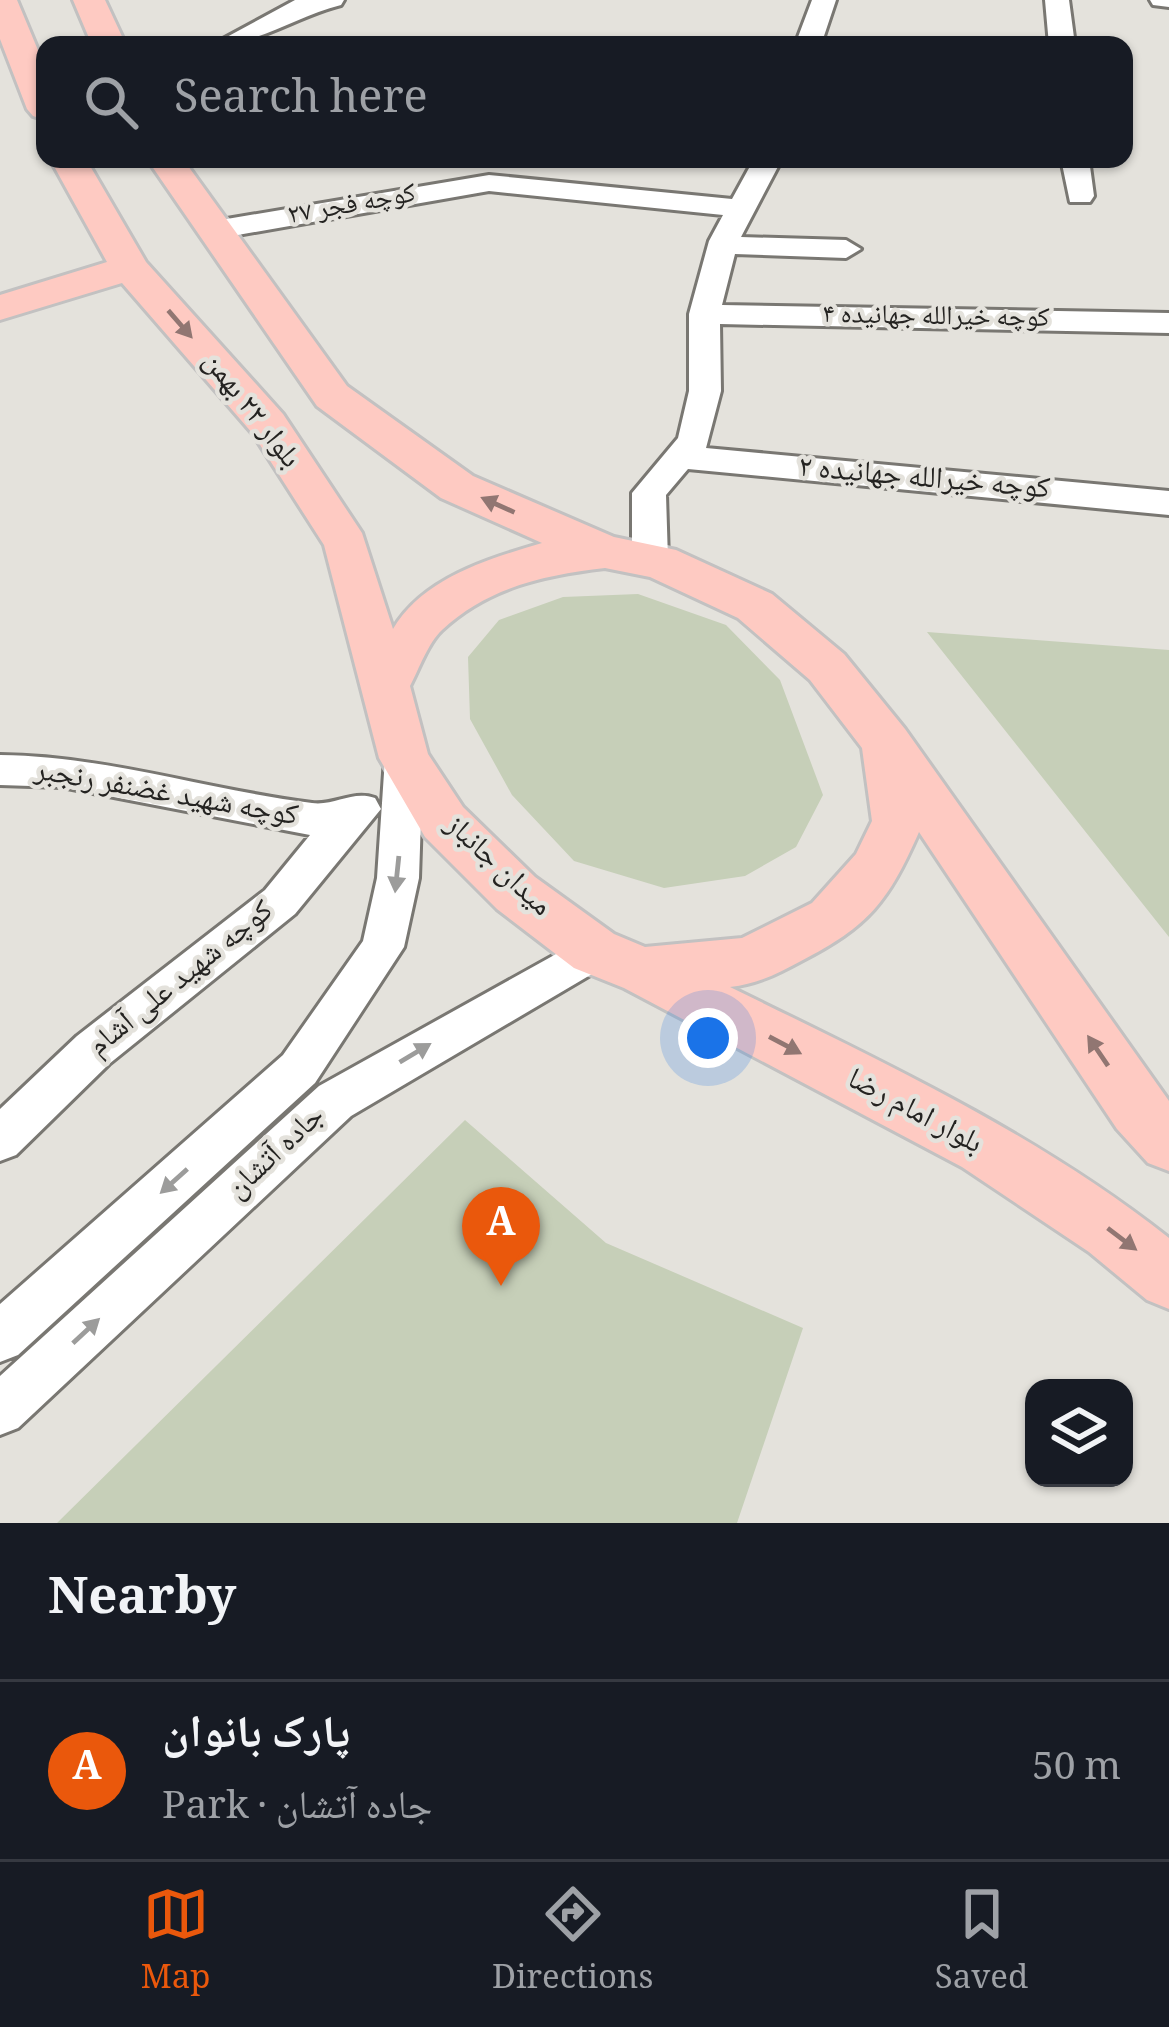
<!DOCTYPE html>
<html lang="en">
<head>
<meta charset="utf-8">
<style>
	body { margin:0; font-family:Georgia,"Noto Naskh Arabic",serif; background:#242831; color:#f1f3f6 }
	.controls { position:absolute; right:36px; bottom:36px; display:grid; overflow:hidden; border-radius:24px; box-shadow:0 3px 9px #0004 }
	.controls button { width:108px; height:108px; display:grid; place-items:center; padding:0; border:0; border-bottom:3px solid #363941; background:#171b24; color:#f1f3f6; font:60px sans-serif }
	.you { position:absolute; left:708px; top:1038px; width:42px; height:42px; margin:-30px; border:9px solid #fff; border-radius:50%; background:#1a73e8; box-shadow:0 0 0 18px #1a73e833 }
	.badge { display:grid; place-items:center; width:78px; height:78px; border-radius:50%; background:#ea580c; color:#fff; font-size:39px; font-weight:700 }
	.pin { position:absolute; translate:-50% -99px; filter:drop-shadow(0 3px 6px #0008) }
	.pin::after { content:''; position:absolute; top:63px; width:42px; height:36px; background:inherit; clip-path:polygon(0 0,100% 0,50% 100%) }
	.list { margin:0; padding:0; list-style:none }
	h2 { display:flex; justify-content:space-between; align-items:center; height:156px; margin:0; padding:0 48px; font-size:51px }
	h2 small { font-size:39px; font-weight:400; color:#9ea1a6 }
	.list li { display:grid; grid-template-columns:78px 1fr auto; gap:36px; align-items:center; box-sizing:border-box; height:180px; padding:0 48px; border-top:3px solid #363941 }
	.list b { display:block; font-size:45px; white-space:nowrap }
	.list p { margin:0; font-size:39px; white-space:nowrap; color:#9ea1a6 }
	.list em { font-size:39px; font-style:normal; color:#9ea1a6 }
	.icon { flex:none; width:66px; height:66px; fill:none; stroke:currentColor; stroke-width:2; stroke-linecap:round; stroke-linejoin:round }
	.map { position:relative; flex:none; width:1169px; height:1523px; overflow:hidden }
	.search { position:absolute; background:#171b24; box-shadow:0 3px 9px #0004; left:36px; right:36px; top:36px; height:132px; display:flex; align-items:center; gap:30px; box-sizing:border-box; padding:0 42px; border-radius:24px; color:#9ea1a6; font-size:45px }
	.sheet { height:336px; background:#171b24 }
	nav { display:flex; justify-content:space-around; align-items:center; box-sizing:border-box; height:168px; border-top:3px solid #363941; background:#171b24; font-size:33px; color:#9ea1a6 }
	nav a { display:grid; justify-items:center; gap:6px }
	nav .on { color:#ea580c }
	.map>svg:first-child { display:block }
	.green { fill:#c6cfb8 }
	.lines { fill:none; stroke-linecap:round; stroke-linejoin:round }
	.minor-casing { stroke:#797772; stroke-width:6 }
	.major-casing { stroke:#c2c1c1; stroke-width:6 }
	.minor { fill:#fff; fill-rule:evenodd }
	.major { fill:#fecac2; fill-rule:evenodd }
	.oneway { fill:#917672 }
	.oneway2 { fill:#9c9c9b }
	.labels { text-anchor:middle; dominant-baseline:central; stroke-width:9; stroke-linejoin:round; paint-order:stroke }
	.far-street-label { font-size:27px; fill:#242321; stroke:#e4e2dc }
	.street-label { font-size:30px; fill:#242321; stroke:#e4e2dc }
</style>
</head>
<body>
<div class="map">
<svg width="1169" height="1523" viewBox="0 0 1169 1523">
	<rect width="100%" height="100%" fill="#e4e2dc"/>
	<path class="green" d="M 638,594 L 726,625 L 780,680 L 823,795 L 796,847 L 745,876 L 664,888 L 574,861 L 512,795 L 470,719 L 468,657 L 499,620 L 563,597 Z
		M 927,632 L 1169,650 L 1169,937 Z
		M 465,1120 L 606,1243 L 803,1328 L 737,1523 L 57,1523 Z"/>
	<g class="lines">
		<g class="minor-casing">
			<path id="minor" d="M 295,0 L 344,0 L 341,5 C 296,16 259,45 212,45 Z
				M 812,0 L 836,0 L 821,45 L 795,45 Z
				M 1045,0 L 1069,0 L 1075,45 L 1049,45 Z
				M 1150,0 L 1169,0 L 1169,7 L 1153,5 Z
				M 754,159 L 782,159 L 741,237 L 846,240 L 861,249 L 846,258 L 735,254 L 722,305 L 1169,313 L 1169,333 L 720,324 L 721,391 L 706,448 L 1169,491 L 1169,515 L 688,469 L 666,495 L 668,560 L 662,569 L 650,573 L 638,569 L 632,560 L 632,493 L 678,438 L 689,391 L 689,314 L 709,241 L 723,215 L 489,191 L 215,239 L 200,230 L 215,221 L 489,175 L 732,199 Z
				M 1061,159 L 1089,159 L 1094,196 L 1090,202 L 1070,202 Z
				M 404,743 L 418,747 L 423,758 L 419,878 L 404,947 L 315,1083 L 18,1355 L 0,1362 L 0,1304 L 283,1055 L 363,941 L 377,878 L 385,758 L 390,747 Z
				M 0,755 C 107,756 207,790 312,803 C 335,806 352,790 375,798 L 381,809 L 295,914 L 109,1064 L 16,1155 L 0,1161 L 0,1109 L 77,1036 L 265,890 L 310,835 L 62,787 L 0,785 Z
				M 594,933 L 609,938 L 615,951 L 609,964 L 351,1116 L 18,1428 L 0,1435 L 0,1376 L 319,1086 Z"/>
		</g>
		<g class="major-casing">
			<path id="major" d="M 0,0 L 17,0 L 45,67 L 45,120 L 33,116 L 27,109 L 0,39 Z
				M 73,0 L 105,0 L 126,45 L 92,45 Z
				M 50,159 L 86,159 L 146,262 L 283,414 L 362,533 L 393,629 C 423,578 488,559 542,543 L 441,498 L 317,406 L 147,159 L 183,159 L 347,386 L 473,476 L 614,537 L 676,550 L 772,594 L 844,654 L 905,729 L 1169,1101 L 1169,1171 L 1148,1163 L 1117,1129 L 919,832 C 888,902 869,926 801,961 C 777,974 757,984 730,987 C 881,1061 1036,1133 1169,1238 L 1169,1309 L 1147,1300 L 1089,1252 L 962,1167 L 624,988 L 574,968 L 497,909 L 425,837 L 379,758 L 324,545 L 253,434 L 122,283 L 0,320 L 0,295 L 107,262 ZM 605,568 L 650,577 L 738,618 L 810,680 L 862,748 L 872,821 L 856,854 L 812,903 L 742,938 L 645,947 L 614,934 L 535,877 L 463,807 L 428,754 L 410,686 C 419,669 428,643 442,630 C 488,587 545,575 605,568 Z"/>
		</g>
		<use href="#minor" class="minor"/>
		<use href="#major" class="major"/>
	</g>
	<defs><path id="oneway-solid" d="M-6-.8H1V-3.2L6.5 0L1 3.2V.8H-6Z" transform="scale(3)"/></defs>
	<g class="oneway">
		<use href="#oneway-solid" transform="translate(180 324) rotate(49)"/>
		<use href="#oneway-solid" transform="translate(498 505) rotate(-156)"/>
		<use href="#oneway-solid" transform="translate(785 1045) rotate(28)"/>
		<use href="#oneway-solid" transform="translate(1098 1051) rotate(-124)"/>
		<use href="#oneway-solid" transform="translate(1122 1239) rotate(37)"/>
	</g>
	<g class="oneway2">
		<use href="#oneway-solid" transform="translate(397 874) rotate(96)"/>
		<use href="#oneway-solid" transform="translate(415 1053) rotate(-31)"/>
		<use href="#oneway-solid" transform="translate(174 1181) rotate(138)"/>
		<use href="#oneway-solid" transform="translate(86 1331) rotate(-43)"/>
	</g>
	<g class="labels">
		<g class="far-street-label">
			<text transform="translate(352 206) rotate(-10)">کوچه فجر ۲۷</text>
			<text transform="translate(936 318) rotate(1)">کوچه خیرالله جهانیده ۴</text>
		</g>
		<g class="street-label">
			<text transform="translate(250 411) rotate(52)">بلوار ۲۲ بهمن</text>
			<text transform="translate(924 480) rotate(5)">کوچه خیرالله جهانیده ۲</text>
			<text transform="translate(166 795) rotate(10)">کوچه شهید غضنفر رنجبر</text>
			<text transform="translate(497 867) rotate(43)">میدان جانباز</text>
			<text transform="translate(182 980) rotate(-39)">کوچه شهید علی آشام</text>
			<text transform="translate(914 1113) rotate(28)">بلوار امام رضا</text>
			<text transform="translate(277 1154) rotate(-43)">جاده آتشان</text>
		</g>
	</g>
</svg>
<div class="controls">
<button><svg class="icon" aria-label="layers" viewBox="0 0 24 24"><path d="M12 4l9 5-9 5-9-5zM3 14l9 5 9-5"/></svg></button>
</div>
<div class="you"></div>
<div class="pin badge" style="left:501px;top:1286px">A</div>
<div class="search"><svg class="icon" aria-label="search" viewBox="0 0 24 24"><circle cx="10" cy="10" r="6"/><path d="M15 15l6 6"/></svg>Search here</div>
</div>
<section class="sheet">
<h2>Nearby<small></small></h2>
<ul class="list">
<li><span class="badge">A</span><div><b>پارک بانوان</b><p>Park · جاده آتشان</p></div><em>50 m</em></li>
</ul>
</section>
<nav>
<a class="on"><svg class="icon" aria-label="map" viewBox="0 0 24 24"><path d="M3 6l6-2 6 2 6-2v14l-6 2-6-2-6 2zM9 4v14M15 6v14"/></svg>Map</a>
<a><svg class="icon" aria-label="directions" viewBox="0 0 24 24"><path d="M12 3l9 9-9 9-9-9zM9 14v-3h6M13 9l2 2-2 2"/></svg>Directions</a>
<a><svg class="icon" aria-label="saved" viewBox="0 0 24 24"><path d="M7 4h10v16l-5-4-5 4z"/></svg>Saved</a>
</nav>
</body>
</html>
